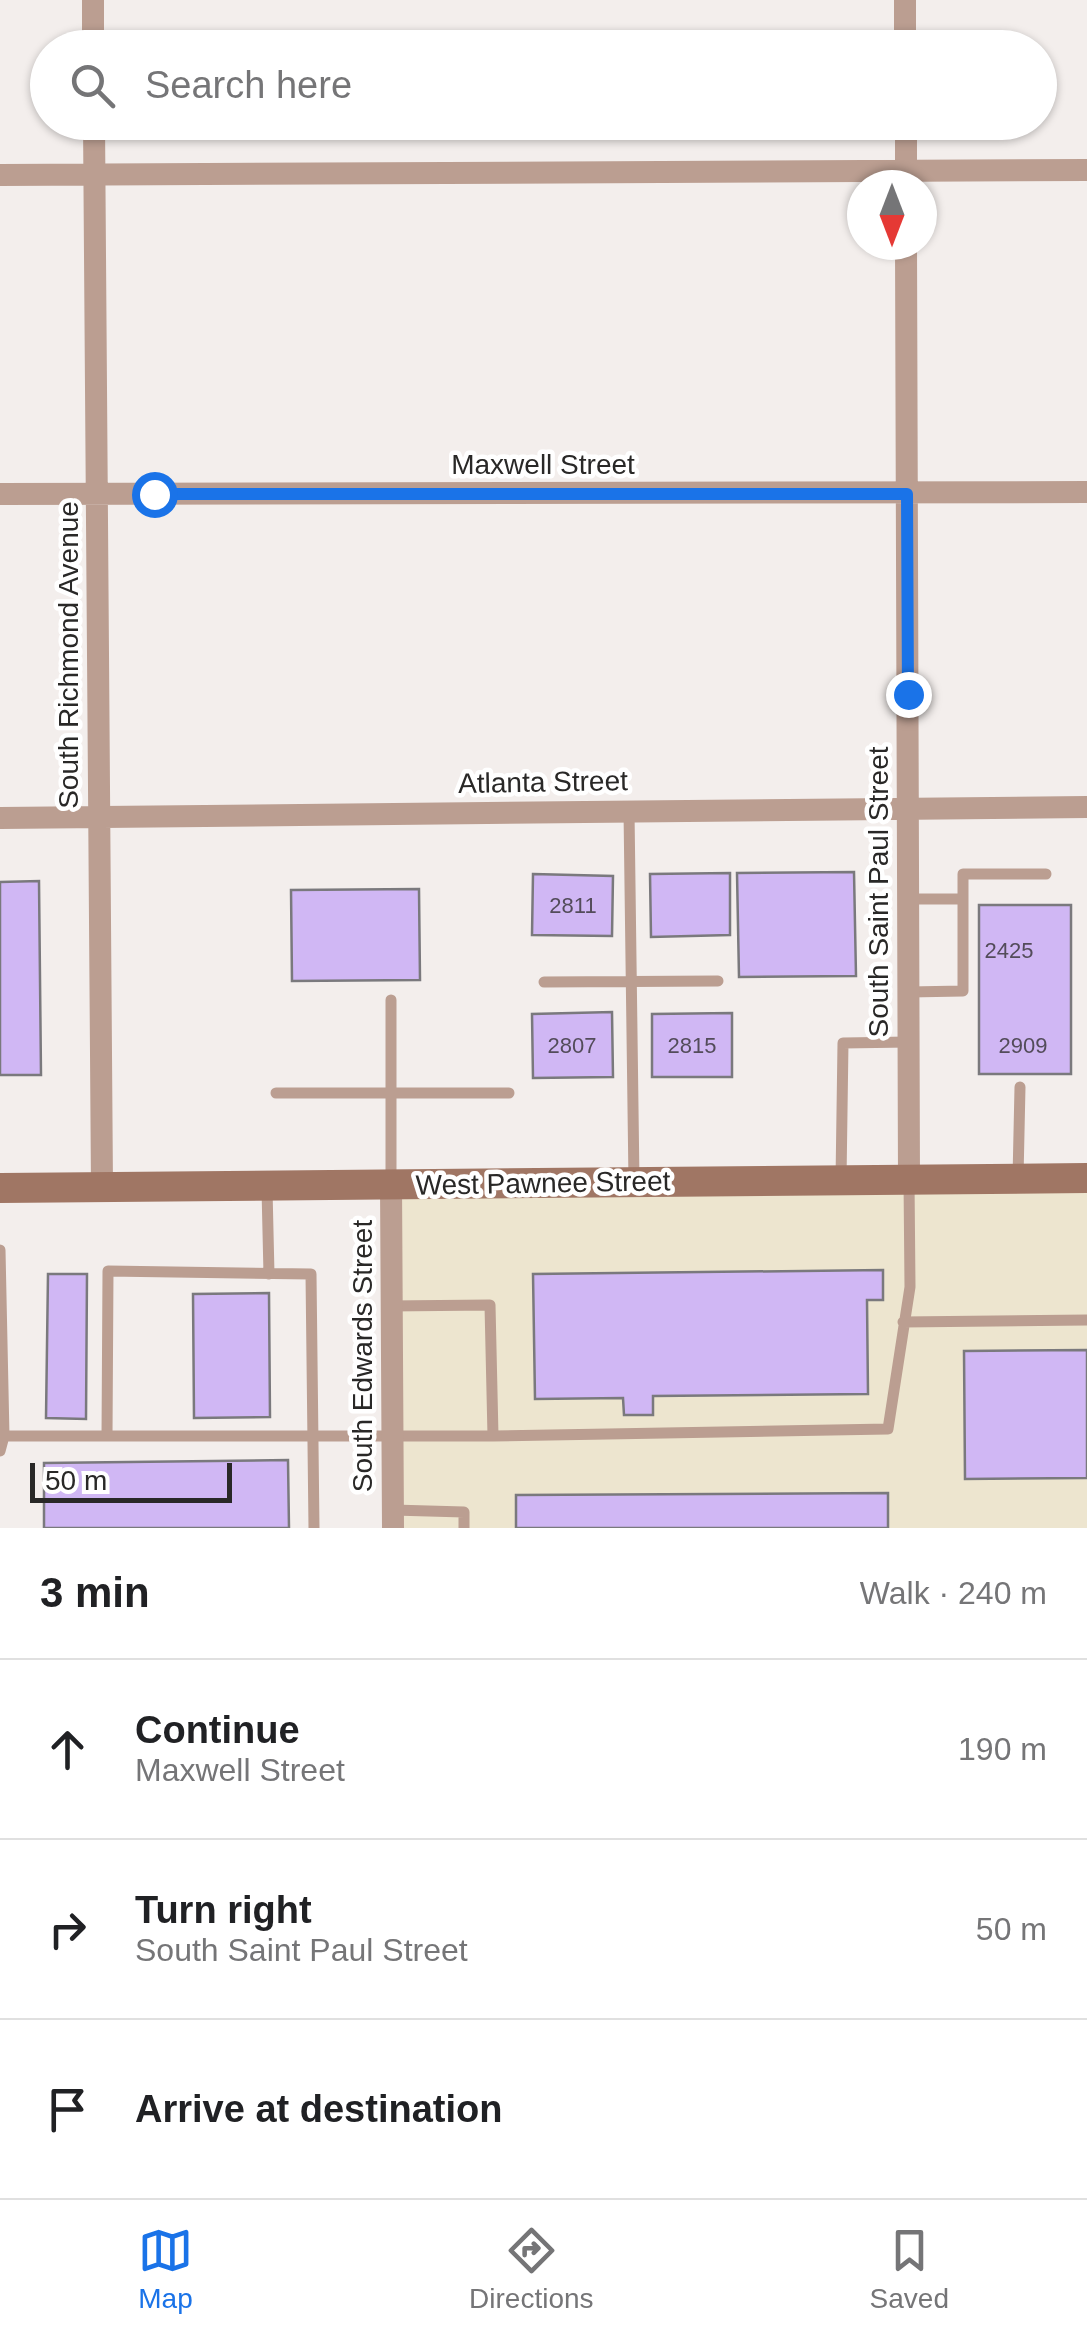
<!DOCTYPE html>
<html lang="en">
<head>
<meta charset="utf-8">
<style>
	body { margin:0; font-family:Arial,sans-serif; background:#f6f6f6; color:#202124 }
	.compass { position:absolute; left:847px; top:170px; width:90px; height:90px; border-radius:50%; background:#fff; box-shadow:0 2px 8px #0004; rotate:180deg }
	.scale { position:absolute; left:30px; bottom:25px; width:202px; box-sizing:border-box; padding-left:10px; border:5px solid #292827; border-top:0; font-size:28px; line-height:35px; white-space:nowrap; color:#292827; -webkit-text-stroke:8px #fff; paint-order:stroke }
	.stop { position:absolute; width:30px; height:30px; margin:-22px; border:8px solid #1a73e8; border-radius:50%; background:#fff }
	.stop.end { background:#1a73e8; border-color:#fff; box-shadow:0 2px 10px #0008 }
	.list { margin:0; padding:0; list-style:none }
	h2 { display:flex; justify-content:space-between; align-items:center; height:130px; margin:0; padding:0 40px; font-size:42px }
	h2 small { font-size:32px; font-weight:400; color:#757577 }
	.list li { display:grid; grid-template-columns:65px 1fr auto; gap:30px; align-items:center; box-sizing:border-box; height:180px; padding:0 40px; border-top:2px solid #e0e0e0 }
	.list b { display:block; font-size:38px; white-space:nowrap }
	.list p { margin:0; font-size:32px; white-space:nowrap; color:#757577 }
	.list em { font-size:32px; font-style:normal; color:#757577 }
	.icon { flex:none; width:55px; height:55px; fill:none; stroke:currentColor; stroke-width:2; stroke-linecap:round; stroke-linejoin:round }
	.map { position:relative; flex:none; width:1087px; height:1528px; overflow:hidden }
	.search { position:absolute; background:#fff; box-shadow:0 2px 8px #0004; left:30px; right:30px; top:30px; height:110px; display:flex; align-items:center; gap:25px; box-sizing:border-box; padding:0 35px; border-radius:55px; color:#757577; font-size:38px }
	.sheet { height:670px; background:#fff }
	nav { display:flex; justify-content:space-around; align-items:center; box-sizing:border-box; height:140px; border-top:2px solid #e0e0e0; background:#fff; font-size:28px; color:#757577 }
	nav a { display:grid; justify-items:center; gap:5px }
	nav .on { color:#1a73e8 }
	.map>svg:first-child { display:block }
	.industrial { fill:#ede5cf }
	.building { fill:#d0b7f4; stroke:#7a797d; stroke-width:2.5 }
	.lines { fill:none; stroke-linecap:round; stroke-linejoin:round }
	.lane { stroke:#bb9e91; stroke-width:11 }
	.street { stroke:#bb9e91; stroke-width:22 }
	.secondary { stroke:#a07664; stroke-width:30 }
	.route { stroke:#1a73e8; stroke-width:12 }
	.labels { text-anchor:middle; dominant-baseline:central; stroke-width:9; stroke-linejoin:round; paint-order:stroke }
	.number-label { font-size:22px; fill:#534c5a }
	.street-label { font-size:28px; fill:#292827; stroke:#fff }
</style>
</head>
<body>
<div class="map">
<svg width="1087" height="1528" viewBox="0 0 1087 1528">
	<rect width="100%" height="100%" fill="#f3eeec"/>
	<path class="industrial" d="M 1087,1180 L 1087,1528 L 394,1528 L 391,1184 Z"/>
	<path class="building" d="M 854,872 L 856,976 L 739,977 L 737,873 Z
		M 730,873 L 730,935 L 651,937 L 650,874 Z
		M 533,874 L 613,876 L 612,936 L 532,935 Z
		M 39,881 L 41,1075 L 0,1075 L 0,882 Z
		M 419,889 L 420,980 L 292,981 L 291,890 Z
		M 979,905 L 1071,905 L 1071,1074 L 979,1074 Z
		M 612,1012 L 613,1077 L 533,1078 L 532,1014 Z
		M 732,1013 L 732,1077 L 652,1077 L 652,1014 Z
		M 883,1270 L 883,1300 L 867,1300 L 868,1394 L 653,1396 L 653,1415 L 624,1415 L 623,1398 L 535,1399 L 533,1274 Z
		M 48,1274 L 87,1274 L 86,1419 L 46,1418 Z
		M 269,1293 L 270,1417 L 194,1418 L 193,1294 Z
		M 1087,1350 L 1087,1478 L 965,1479 L 964,1351 Z
		M 288,1460 L 289,1528 L 44,1528 L 44,1463 Z
		M 888,1493 L 888,1528 L 516,1528 L 516,1495 Z"/>
	<g class="lines">
		<path class="lane" d="M 629,811 L 634,1182
			M 909,899 L 963,899
			M 544,982 L 718,981
			M 909,992 L 963,991 L 963,874 L 1046,874
			M 276,1093 L 509,1093
			M 1018,1178 L 1020,1087
			M 841,1180 L 843,1043 L 909,1042
			M 391,1184 L 391,1000
			M 267,1189 L 269,1274
			M 0,1250 L 4,1436 L 493,1436 L 888,1429 L 910,1287 L 909,1180
			M 389,1306 L 490,1305 L 493,1436
			M 903,1322 L 1087,1320
			M 107,1436 L 108,1271 L 311,1274 L 314,1528
			M 0,1451 L 4,1436
			M 393,1510 L 464,1512 L 464,1528"/>
		<path class="street" d="M 93,0 L 93,48
			M 905,0 L 905,48
			M 94,122 L 102,1187
			M 906,122 L 906,185
			M 0,175 L 1087,170
			M 906,245 L 909,1179
			M 0,494 L 1087,492
			M 0,818 L 1087,807
			M 391,1184 L 393,1528"/>
		<path class="secondary" d="M 0,1188 L 1087,1178"/>
	</g>
	<g class="lines">
		<path class="route" d="M 154,494 L 907,494 L 908,694"/>
	</g>
	<g class="labels">
		<g class="number-label">
			<text x="573" y="905">2811</text>
			<text x="1009" y="950">2425</text>
			<text x="572" y="1045">2807</text>
			<text x="692" y="1045">2815</text>
			<text x="1023" y="1045">2909</text>
		</g>
		<g class="street-label">
			<text x="543" y="464">Maxwell Street</text>
			<text transform="translate(68 655) rotate(-90)">South Richmond Avenue</text>
			<text transform="translate(543 782) rotate(-1)">Atlanta Street</text>
			<text transform="translate(878 892) rotate(-90)">South Saint Paul Street</text>
			<text transform="translate(543 1183) rotate(-1)">West Pawnee Street</text>
			<text transform="translate(362 1356) rotate(-90)">South Edwards Street</text>
		</g>
	</g>
</svg>
<svg class="compass" viewBox="-18 -18 36 36"><path d="M0-13l5 13h-10z" fill="#e53935"/><path d="M0 13l5-13h-10z" fill="#757577"/></svg>
<div class="scale">50 m</div>
<div class="stop" style="left:154px;top:494px"></div>
<div class="stop end" style="left:908px;top:694px"></div>
<div class="search"><svg class="icon" aria-label="search" viewBox="0 0 24 24"><circle cx="10" cy="10" r="6"/><path d="M15 15l6 6"/></svg>Search here</div>
</div>
<section class="sheet">
<h2>3 min<small>Walk · 240 m</small></h2>
<ul class="list">
<li><svg class="icon" aria-label="ahead" viewBox="0 0 24 24"><path d="M12 20V5M6 11l6-6 6 6"/></svg><div><b>Continue</b><p>Maxwell Street</p></div><em>190 m</em></li>
<li><svg class="icon" aria-label="right" viewBox="0 0 24 24"><path d="M7 20v-9h11M14 6l5 5-5 5"/></svg><div><b>Turn right</b><p>South Saint Paul Street</p></div><em>50 m</em></li>
<li><svg class="icon" aria-label="arrive" viewBox="0 0 24 24"><path d="M6 21V4h12l-3 4 3 4H6"/></svg><div><b>Arrive at destination</b></div></li>
</ul>
</section>
<nav>
<a class="on"><svg class="icon" aria-label="map" viewBox="0 0 24 24"><path d="M3 6l6-2 6 2 6-2v14l-6 2-6-2-6 2zM9 4v14M15 6v14"/></svg>Map</a>
<a><svg class="icon" aria-label="directions" viewBox="0 0 24 24"><path d="M12 3l9 9-9 9-9-9zM9 14v-3h6M13 9l2 2-2 2"/></svg>Directions</a>
<a><svg class="icon" aria-label="saved" viewBox="0 0 24 24"><path d="M7 4h10v16l-5-4-5 4z"/></svg>Saved</a>
</nav>
</body>
</html>
